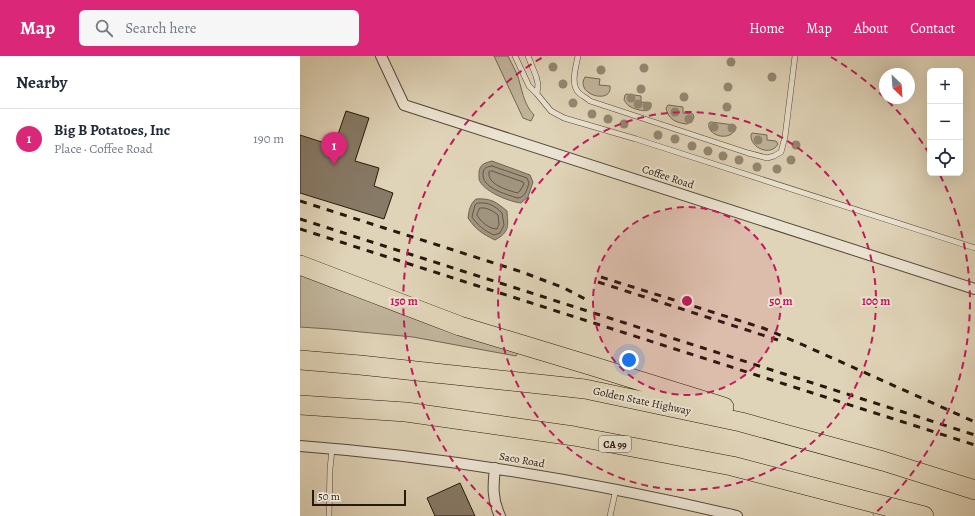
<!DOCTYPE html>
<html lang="en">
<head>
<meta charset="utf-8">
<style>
	body { margin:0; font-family:Alegreya,serif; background:#f6f6f7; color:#1f2937 }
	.controls { position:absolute; right:12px; top:12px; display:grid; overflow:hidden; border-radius:6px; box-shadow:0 4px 16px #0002 }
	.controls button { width:36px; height:36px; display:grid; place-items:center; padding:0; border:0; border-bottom:1px solid #e0e1e3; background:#fff; color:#1f2937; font:20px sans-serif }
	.compass { position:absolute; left:579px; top:12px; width:36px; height:36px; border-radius:50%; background:#fff; box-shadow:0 4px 16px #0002; rotate:155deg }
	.scale { position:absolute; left:12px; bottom:10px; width:94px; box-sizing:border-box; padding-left:4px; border:2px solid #26190d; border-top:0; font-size:11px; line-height:14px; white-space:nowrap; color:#26190d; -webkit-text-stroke:3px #ebe3d1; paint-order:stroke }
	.you { position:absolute; left:329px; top:304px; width:14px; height:14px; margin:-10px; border:3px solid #fff; border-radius:50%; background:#1a73e8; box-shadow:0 0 0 6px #1a73e833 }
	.badge { display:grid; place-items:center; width:26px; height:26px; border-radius:50%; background:#db2777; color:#fff; font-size:13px; font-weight:700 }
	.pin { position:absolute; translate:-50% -33px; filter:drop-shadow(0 1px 2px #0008) }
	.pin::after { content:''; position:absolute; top:21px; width:14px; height:12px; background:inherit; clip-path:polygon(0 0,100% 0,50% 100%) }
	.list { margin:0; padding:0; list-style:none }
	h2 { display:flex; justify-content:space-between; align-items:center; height:52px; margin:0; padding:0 16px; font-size:17px }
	h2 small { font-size:13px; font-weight:400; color:#747a83 }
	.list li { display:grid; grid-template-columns:26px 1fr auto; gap:12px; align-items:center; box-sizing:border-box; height:60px; padding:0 16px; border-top:1px solid #e0e1e3 }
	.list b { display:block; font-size:15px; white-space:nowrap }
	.list p { margin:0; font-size:13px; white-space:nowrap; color:#747a83 }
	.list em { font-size:13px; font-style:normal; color:#747a83 }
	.icon { flex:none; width:22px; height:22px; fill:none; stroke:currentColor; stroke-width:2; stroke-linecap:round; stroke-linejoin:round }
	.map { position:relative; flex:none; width:675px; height:460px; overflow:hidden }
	header { display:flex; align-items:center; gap:24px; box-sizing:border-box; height:56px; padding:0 20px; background:#db2777; color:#fff }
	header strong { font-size:19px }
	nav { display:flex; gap:22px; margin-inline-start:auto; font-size:14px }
	.search { width:280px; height:36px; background:#f6f6f7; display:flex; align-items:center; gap:10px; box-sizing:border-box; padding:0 14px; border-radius:6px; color:#747a83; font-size:15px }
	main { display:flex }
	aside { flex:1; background:#fff }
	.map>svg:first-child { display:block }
	.green { fill:#c0b49b; stroke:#736654 }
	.water { fill:#a1947e; stroke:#706351 }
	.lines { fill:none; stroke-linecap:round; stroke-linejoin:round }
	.shore { stroke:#645646; stroke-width:1 }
	.building { fill:#877a66; stroke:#26190d }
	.lane-casing { stroke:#544838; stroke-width:6 }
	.street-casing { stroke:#544838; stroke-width:12 }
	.highway-casing { stroke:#26190d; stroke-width:20 }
	.lane { stroke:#ebe3d1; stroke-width:5 }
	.street { stroke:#ebe3d1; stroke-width:10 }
	.highway { stroke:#e0d4b8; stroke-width:19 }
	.rail { stroke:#26190d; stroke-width:3; stroke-dasharray:7 7; stroke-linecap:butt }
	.tree { fill:#938772 }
	.ring { fill:none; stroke:#c2185b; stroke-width:2; stroke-dasharray:7 5 }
	.labels { text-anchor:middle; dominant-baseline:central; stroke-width:4; stroke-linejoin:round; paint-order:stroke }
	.shield { fill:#ebe3d1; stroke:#615648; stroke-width:1 }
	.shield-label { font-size:10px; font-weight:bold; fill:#26190d }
	.street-label { font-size:11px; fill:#26190d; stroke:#ebe3d1 }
	.centre { fill:#c2185b; stroke:#ebe3d1; stroke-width:2 }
	.ring-label { font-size:12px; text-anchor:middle; font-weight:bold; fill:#c2185b; stroke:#ebe3d1; stroke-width:4; stroke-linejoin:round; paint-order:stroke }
</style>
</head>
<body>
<header>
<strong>Map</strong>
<div class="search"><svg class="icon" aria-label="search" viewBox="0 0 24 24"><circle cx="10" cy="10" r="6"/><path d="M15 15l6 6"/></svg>Search here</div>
<nav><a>Home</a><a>Map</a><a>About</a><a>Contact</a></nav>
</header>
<main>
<aside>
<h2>Nearby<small></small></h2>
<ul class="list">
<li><span class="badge">1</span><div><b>Big B Potatoes, Inc</b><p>Place · Coffee Road</p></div><em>190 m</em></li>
</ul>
</aside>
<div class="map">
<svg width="675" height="460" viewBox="0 0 675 460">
	<rect width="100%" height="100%" fill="#e0d4b8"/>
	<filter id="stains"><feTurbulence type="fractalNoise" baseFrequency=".005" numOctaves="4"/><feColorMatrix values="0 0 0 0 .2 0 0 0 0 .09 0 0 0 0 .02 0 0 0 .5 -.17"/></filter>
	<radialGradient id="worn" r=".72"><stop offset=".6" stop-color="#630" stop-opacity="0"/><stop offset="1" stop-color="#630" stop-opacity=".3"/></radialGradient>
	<path class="green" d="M 194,0 L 208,0 C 211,6 214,12 217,18 C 222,32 223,48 234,59 L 231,65 L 223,62 Z
		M 285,21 L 300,23 L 299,29 L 310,30 C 313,49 274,39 285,21 Z
		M 326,38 L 341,40 L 341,46 L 351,47 C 353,59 337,54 331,51 C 328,50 326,47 324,44 L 325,39 Z
		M 368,49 L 383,51 L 383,57 L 393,58 L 394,61 L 392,65 L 387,68 C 376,67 368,63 366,52 Z
		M 411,66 L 434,69 L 436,71 C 432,87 406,80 409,67 Z
		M 452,77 L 467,79 L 467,84 L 476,85 L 478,88 C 471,101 450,92 451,79 Z
		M 0,217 L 91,254 L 141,273 L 218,297 L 216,300 L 113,281 L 30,273 L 0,271 Z"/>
	<path class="water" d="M 192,105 L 230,119 L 233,126 L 228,141 L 221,147 C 210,146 182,135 179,123 C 179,122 179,117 179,116 C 180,108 185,107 192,105 Z
		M 176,143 C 191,142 196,146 207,155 C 208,170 210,176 195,184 C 183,178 176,174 168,162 C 169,154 170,148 176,143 Z"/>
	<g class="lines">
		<path class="shore" d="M 192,110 L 227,122 L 229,127 C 227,134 225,142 217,142 C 206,138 181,132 183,117 C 184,111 187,111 192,110 Z
			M 190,115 L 192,115 L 223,126 L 224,128 L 220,135 L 217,137 C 208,134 187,129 189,116 Z
			M 178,147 C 189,146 195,150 202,157 L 204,169 L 200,177 L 194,179 C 185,175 177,169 172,161 L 175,149 Z
			M 180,152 C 187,151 193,155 198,159 L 199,168 L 197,173 C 189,173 181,166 177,159 Z"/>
	</g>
	<path class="building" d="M 46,55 L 69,62 L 55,105 L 79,112 L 74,130 L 93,137 L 84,163 L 0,137 L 0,79 L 34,90 Z
		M 160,427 L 175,460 L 135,460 L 127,442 Z"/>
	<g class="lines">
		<g class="lane-casing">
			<path id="lane" d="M 215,0 L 229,30 L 237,38 L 238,28 L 236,20 L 228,0
				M 278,0 C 276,11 270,28 279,37 C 282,40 287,42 290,45 L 448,97 L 467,102 L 474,100 L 481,96 L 485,81 L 495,0
				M 237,38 L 251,55 L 264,62 L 336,83 L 675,192
				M 29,460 L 30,413 L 32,393
				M 310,460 L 316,433"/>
		</g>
		<g class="street-casing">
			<path id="street" d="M 81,0 L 104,49 L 675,233
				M 0,390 C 147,401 293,426 437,460
				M 195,412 C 193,430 192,443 200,460"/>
		</g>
		<g class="highway-casing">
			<path id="highway" d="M 0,209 L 160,270 L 289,309 L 424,351
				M 0,304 L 60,309 L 285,333 L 441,366 L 583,405 L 675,434
				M 0,349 L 106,356 L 274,380 L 432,410 L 624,460"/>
		</g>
		<use href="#lane" class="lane"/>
		<use href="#street" class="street"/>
		<use href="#highway" class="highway"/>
		<path class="rail" d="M 0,145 L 222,216 L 264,232 L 287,244
			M 0,163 L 675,379
			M 0,173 L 675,389
			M 301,221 L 463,272 L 501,288 L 675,366
			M 298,226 L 484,286"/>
	</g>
	<g class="tree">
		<circle cx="431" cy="6" r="4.5"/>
		<circle cx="253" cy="11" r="4.5"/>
		<circle cx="344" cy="12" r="4.5"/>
		<circle cx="301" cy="14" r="4.5"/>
		<circle cx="472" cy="21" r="4.5"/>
		<circle cx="263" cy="28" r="4.5"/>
		<circle cx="428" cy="31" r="4.5"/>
		<circle cx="341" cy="33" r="4.5"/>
		<circle cx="384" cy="41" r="4.5"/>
		<circle cx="331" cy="42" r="4.5"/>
		<circle cx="273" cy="47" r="4.5"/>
		<circle cx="338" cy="48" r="4.5"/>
		<circle cx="347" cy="50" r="4.5"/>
		<circle cx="427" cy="51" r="4.5"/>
		<circle cx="375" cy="56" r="4.5"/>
		<circle cx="292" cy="58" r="4.5"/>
		<circle cx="308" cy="63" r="4.5"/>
		<circle cx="389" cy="63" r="4.5"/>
		<circle cx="324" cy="68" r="4.5"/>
		<circle cx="414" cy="71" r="4.5"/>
		<circle cx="432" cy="72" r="4.5"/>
		<circle cx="358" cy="79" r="4.5"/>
		<circle cx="375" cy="83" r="4.5"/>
		<circle cx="458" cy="84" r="4.5"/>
		<circle cx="496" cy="89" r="4.5"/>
		<circle cx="392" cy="90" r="4.5"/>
		<circle cx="408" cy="95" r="4.5"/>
		<circle cx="423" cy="100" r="4.5"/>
		<circle cx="439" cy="104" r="4.5"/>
		<circle cx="491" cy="104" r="4.5"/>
		<circle cx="457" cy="111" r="4.5"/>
		<circle cx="477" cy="113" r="4.5"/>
	</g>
	<circle cx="387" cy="245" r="94" fill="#c2185b" fill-opacity=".12"/>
	<g class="ring">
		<circle cx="387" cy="245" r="94"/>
		<circle cx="387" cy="245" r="189"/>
		<path d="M201 459A283 283 0 0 1 243 1M531 1A283 283 0 0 1 630 99M640 119A283 283 0 0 1 573 459"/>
	</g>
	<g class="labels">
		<rect class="shield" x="299" y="380" width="32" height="16" rx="3"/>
		<g class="shield-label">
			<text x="315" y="388">CA 99</text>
		</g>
		<g class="street-label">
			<text transform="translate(368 121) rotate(18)">Coffee Road</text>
			<text transform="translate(342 345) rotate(12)">Golden State Highway</text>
			<text transform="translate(222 404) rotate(10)">Saco Road</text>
		</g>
	</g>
	<circle cx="387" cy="245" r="6" class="centre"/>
	<g class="ring-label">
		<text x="481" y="249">50 m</text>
		<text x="576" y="249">100 m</text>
		<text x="104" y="249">150 m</text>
	</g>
	<rect width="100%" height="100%" filter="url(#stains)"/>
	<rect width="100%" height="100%" fill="url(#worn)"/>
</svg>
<div class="controls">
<button>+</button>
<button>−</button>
<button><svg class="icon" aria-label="locate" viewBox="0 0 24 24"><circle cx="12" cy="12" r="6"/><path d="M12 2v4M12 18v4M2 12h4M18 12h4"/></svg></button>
</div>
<svg class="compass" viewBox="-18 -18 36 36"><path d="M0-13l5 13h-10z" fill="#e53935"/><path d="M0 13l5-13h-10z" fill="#747a83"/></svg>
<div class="scale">50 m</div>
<div class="you"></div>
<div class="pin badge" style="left:34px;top:109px">1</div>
</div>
</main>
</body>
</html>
